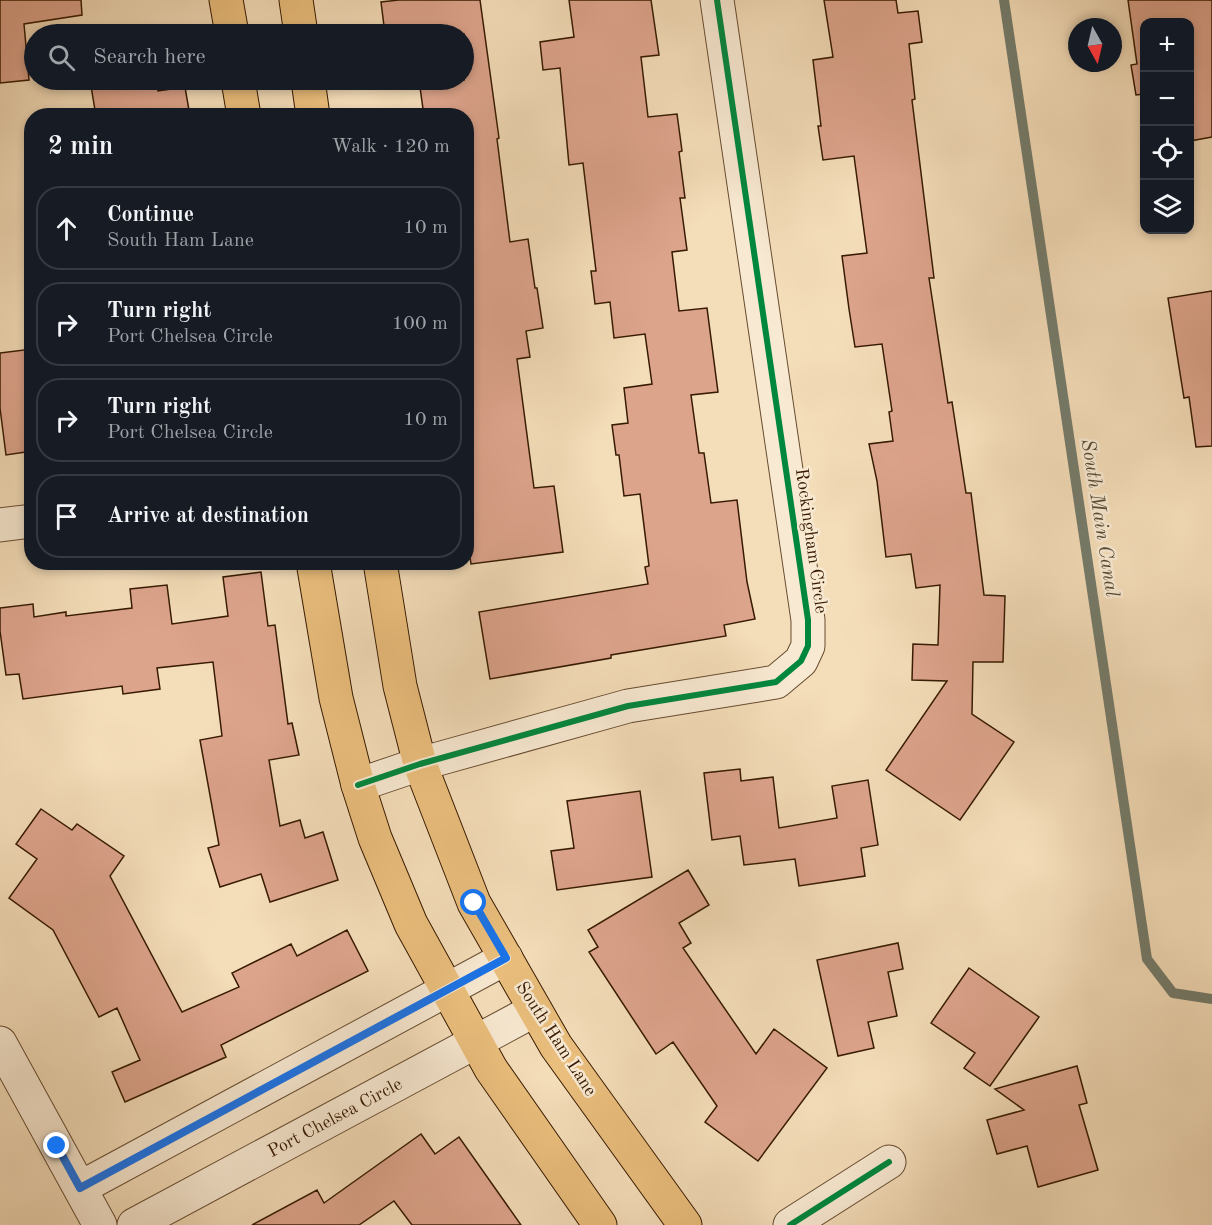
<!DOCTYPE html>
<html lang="en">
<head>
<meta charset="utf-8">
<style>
	body { margin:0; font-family:"Old Standard TT",serif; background:#242831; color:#f1f3f6 }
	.controls { position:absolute; right:18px; top:18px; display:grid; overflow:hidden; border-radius:12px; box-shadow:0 3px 9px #0003 }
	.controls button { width:54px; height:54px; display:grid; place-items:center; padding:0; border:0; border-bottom:2px solid #363941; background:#171b24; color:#f1f3f6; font:30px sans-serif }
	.compass { position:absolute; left:1068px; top:18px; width:54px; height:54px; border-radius:50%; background:#171b24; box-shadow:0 3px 9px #0003; rotate:172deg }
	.stop { position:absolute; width:18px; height:18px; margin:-14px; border:4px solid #1a73e8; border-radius:50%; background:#fff }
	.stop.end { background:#1a73e8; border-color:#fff; box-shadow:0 2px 6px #0008 }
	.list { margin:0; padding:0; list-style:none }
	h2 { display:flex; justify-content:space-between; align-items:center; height:78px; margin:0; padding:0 24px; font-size:26px }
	h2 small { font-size:20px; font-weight:400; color:#9ea1a6 }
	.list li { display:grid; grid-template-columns:39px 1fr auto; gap:18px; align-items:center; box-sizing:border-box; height:84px; margin:0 12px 12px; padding:0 12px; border:2px solid #363941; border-radius:24px }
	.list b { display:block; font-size:22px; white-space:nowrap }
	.list p { margin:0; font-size:20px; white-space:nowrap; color:#9ea1a6 }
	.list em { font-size:20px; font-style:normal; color:#9ea1a6 }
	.icon { flex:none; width:33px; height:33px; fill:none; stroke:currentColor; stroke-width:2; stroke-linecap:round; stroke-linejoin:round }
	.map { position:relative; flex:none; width:1212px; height:1225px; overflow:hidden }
	.search { position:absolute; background:#171b24; box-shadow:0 3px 9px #0003; left:24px; top:24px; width:450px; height:66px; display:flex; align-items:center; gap:15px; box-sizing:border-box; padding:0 21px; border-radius:33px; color:#9ea1a6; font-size:22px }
	.panel { position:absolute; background:#171b24; box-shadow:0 3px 9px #0003; left:24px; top:108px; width:450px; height:462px; border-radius:24px }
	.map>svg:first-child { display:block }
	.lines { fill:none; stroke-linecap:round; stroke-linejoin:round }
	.stream { stroke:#747b6b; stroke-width:10 }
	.building { fill:#dda48c; stroke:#371a01; stroke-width:1.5 }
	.minor-casing { stroke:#664b2f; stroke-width:35 }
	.major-casing { stroke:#371a01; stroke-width:35 }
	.minor { stroke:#f8e9d2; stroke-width:33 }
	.major { stroke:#eabe7c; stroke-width:33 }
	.cycleway-casing { stroke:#f8e9d2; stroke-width:10 }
	.cycleway { stroke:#00873e; stroke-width:6 }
	.route { stroke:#1a73e8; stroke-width:8 }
	.labels { text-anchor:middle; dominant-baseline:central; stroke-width:5; stroke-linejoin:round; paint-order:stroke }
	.street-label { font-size:18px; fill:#371a01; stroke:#f8e9d2 }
	.water-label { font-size:20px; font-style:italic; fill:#554a36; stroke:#f8e9d2 }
</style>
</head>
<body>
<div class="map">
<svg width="1212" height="1225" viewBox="0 0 1212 1225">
	<rect width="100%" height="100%" fill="#f4ddb9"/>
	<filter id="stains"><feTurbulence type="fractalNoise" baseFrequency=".00333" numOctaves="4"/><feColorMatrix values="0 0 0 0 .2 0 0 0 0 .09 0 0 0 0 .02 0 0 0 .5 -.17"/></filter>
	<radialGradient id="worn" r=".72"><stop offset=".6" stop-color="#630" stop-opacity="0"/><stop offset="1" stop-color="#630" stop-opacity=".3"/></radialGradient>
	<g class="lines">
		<path class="stream" d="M 1004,0 L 1147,959 L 1173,993 L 1212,999"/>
	</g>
	<path class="building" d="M 0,0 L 81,0 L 82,15 L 24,24 L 29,80 L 0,83 Z
		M 399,0 L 480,0 L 499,138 L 497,139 L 510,242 L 528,239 L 535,288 L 537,288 L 543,328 L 526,331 L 530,357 L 517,359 L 534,488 L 554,486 L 563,552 L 471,564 L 466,530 L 466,486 L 472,486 L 466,443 L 466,116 L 424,116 L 419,80 L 464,80 L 464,34 L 385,34 L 381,2 Z
		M 569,0 L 651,0 L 659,55 L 641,57 L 648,117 L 677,114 L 682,151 L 679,152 L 685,198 L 680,198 L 687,250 L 672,252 L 679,311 L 707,308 L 718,392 L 691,395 L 699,453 L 704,453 L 711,503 L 737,500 L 747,582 L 755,619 L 724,625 L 726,636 L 611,655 L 611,658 L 490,679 L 479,612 L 648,584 L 645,567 L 649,566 L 640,494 L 624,496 L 619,455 L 616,455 L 612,425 L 628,423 L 624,388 L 652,384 L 645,334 L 614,338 L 610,302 L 595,304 L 591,271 L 596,271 L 583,163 L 569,165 L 560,68 L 543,70 L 540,42 L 574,37 Z
		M 824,0 L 896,0 L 898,13 L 918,11 L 922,42 L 909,44 L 915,99 L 912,100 L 934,278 L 929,278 L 948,403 L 952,402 L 966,493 L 971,493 L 984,595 L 1005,596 L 1003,662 L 973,662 L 972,714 L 1014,742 L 960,820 L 886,770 L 947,681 L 912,680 L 913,644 L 938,645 L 940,585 L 916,588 L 911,554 L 886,557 L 877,481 L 869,444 L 893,441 L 889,412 L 892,411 L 882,344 L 855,347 L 849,309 L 842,256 L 867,253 L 854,156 L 823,160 L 818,126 L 821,126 L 813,60 L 833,57 Z
		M 1128,0 L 1212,0 L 1212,137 L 1190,141 L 1190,22 L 1144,22 L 1144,94 L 1136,95 L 1131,65 L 1137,64 Z
		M 90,80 L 156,80 L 158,91 L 185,87 L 190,116 L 96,116 Z
		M 1212,291 L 1212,446 L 1196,447 L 1189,397 L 1184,398 L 1168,298 Z
		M 32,349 L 32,451 L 6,455 L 0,408 L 0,353 Z
		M 261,572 L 268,626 L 275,625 L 288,724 L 292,723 L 299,755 L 269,760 L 280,826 L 300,820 L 305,838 L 323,832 L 338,880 L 270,902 L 261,874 L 220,887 L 208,848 L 219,845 L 200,740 L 222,736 L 213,662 L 157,668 L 160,689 L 123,694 L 122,686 L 23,699 L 19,674 L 6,675 L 0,631 L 0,608 L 33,604 L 34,617 L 66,612 L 66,616 L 132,608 L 130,589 L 167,585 L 172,624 L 228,616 L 223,577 Z
		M 740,769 L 741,781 L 773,777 L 779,828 L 837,818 L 832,786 L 868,780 L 878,845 L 861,848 L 865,876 L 799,886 L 795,859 L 744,865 L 740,836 L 712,840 L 704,773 Z
		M 640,791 L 652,877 L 557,890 L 551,851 L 574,848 L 567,801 Z
		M 41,809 L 72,830 L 77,824 L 124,856 L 110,876 L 182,1012 L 239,987 L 232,973 L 291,944 L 297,956 L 347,930 L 368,971 L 221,1045 L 226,1057 L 125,1102 L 112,1072 L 140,1060 L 117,1008 L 99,1017 L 53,930 L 9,898 L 37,859 L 16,844 Z
		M 688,870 L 709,905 L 679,923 L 691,943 L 683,948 L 756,1054 L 774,1029 L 827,1068 L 758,1161 L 705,1122 L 717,1106 L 673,1042 L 656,1054 L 589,952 L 598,947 L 588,930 Z
		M 898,943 L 903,969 L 888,972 L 897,1016 L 868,1022 L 874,1048 L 838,1056 L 817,960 Z
		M 969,968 L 1039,1017 L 990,1086 L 964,1068 L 975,1053 L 931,1023 Z
		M 1077,1066 L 1087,1103 L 1079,1105 L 1098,1170 L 1038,1187 L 1027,1146 L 997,1154 L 987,1120 L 1024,1110 L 995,1089 Z
		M 421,1134 L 435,1154 L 459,1137 L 521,1225 L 412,1225 L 394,1201 L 359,1225 L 252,1225 L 317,1190 L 324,1203 Z"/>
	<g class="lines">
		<g class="minor-casing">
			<path id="minor" d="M 0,525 L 32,521
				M 358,785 L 420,764 L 628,706 L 776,682 L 801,661 L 808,646 L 808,620 L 717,0
				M 0,1043 L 100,1225
				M 80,1188 L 506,958
				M 134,1225 L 535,1010
				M 790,1225 L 889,1162"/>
		</g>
		<g class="major-casing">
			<path id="major" d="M 226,0 L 232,34
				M 296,0 L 301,34
				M 238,80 L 244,116
				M 308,80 L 313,116
				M 313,562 L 336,698 L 358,785 L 375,838 L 411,924 L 491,1069 L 600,1225
				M 380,562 L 400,686 L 420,764 L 474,903 L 556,1046 L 685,1225"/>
		</g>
		<use href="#minor" class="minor"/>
		<use href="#major" class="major"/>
		<g class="cycleway-casing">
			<path id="cycleway" d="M 358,785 L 420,764 L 628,706 L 776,682 L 801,661 L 808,646 L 808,620 L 717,0
				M 80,1188 L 506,958
				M 790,1225 L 889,1162"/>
		</g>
		<use href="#cycleway" class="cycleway"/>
	</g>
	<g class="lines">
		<path class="route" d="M 57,1146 L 80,1188 L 506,958 L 474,903"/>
	</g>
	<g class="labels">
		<g class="street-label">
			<text transform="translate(811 541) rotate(82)">Rockingham Circle</text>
			<text transform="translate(556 1039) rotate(57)">South Ham Lane</text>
			<text transform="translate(335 1118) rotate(-28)">Port Chelsea Circle</text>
		</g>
		<g class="water-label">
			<text transform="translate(1099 518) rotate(81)">South Main Canal</text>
		</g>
	</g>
	<rect width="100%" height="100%" filter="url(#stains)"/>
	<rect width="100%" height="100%" fill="url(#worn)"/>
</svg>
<div class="controls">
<button>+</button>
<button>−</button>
<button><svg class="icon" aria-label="locate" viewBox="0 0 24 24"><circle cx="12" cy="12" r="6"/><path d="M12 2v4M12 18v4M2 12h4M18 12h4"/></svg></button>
<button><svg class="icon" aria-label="layers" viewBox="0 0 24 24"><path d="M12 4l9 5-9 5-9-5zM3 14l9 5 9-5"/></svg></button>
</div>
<svg class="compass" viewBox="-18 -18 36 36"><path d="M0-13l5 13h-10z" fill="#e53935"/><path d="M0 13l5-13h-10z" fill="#9ea1a6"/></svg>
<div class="stop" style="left:474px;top:903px"></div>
<div class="stop end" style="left:57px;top:1146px"></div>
<div class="search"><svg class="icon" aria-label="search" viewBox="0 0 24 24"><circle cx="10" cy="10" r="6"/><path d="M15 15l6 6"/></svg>Search here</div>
<section class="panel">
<h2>2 min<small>Walk · 120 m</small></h2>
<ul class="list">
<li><svg class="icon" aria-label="ahead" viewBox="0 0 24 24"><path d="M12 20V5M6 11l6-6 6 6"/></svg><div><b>Continue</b><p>South Ham Lane</p></div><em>10 m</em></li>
<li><svg class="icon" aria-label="right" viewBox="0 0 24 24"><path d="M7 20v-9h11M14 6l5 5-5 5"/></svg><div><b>Turn right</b><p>Port Chelsea Circle</p></div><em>100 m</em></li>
<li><svg class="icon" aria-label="right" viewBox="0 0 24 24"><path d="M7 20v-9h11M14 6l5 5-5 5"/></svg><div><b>Turn right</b><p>Port Chelsea Circle</p></div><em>10 m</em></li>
<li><svg class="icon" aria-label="arrive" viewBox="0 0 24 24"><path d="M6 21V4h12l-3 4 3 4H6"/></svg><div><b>Arrive at destination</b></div></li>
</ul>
</section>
</div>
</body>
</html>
